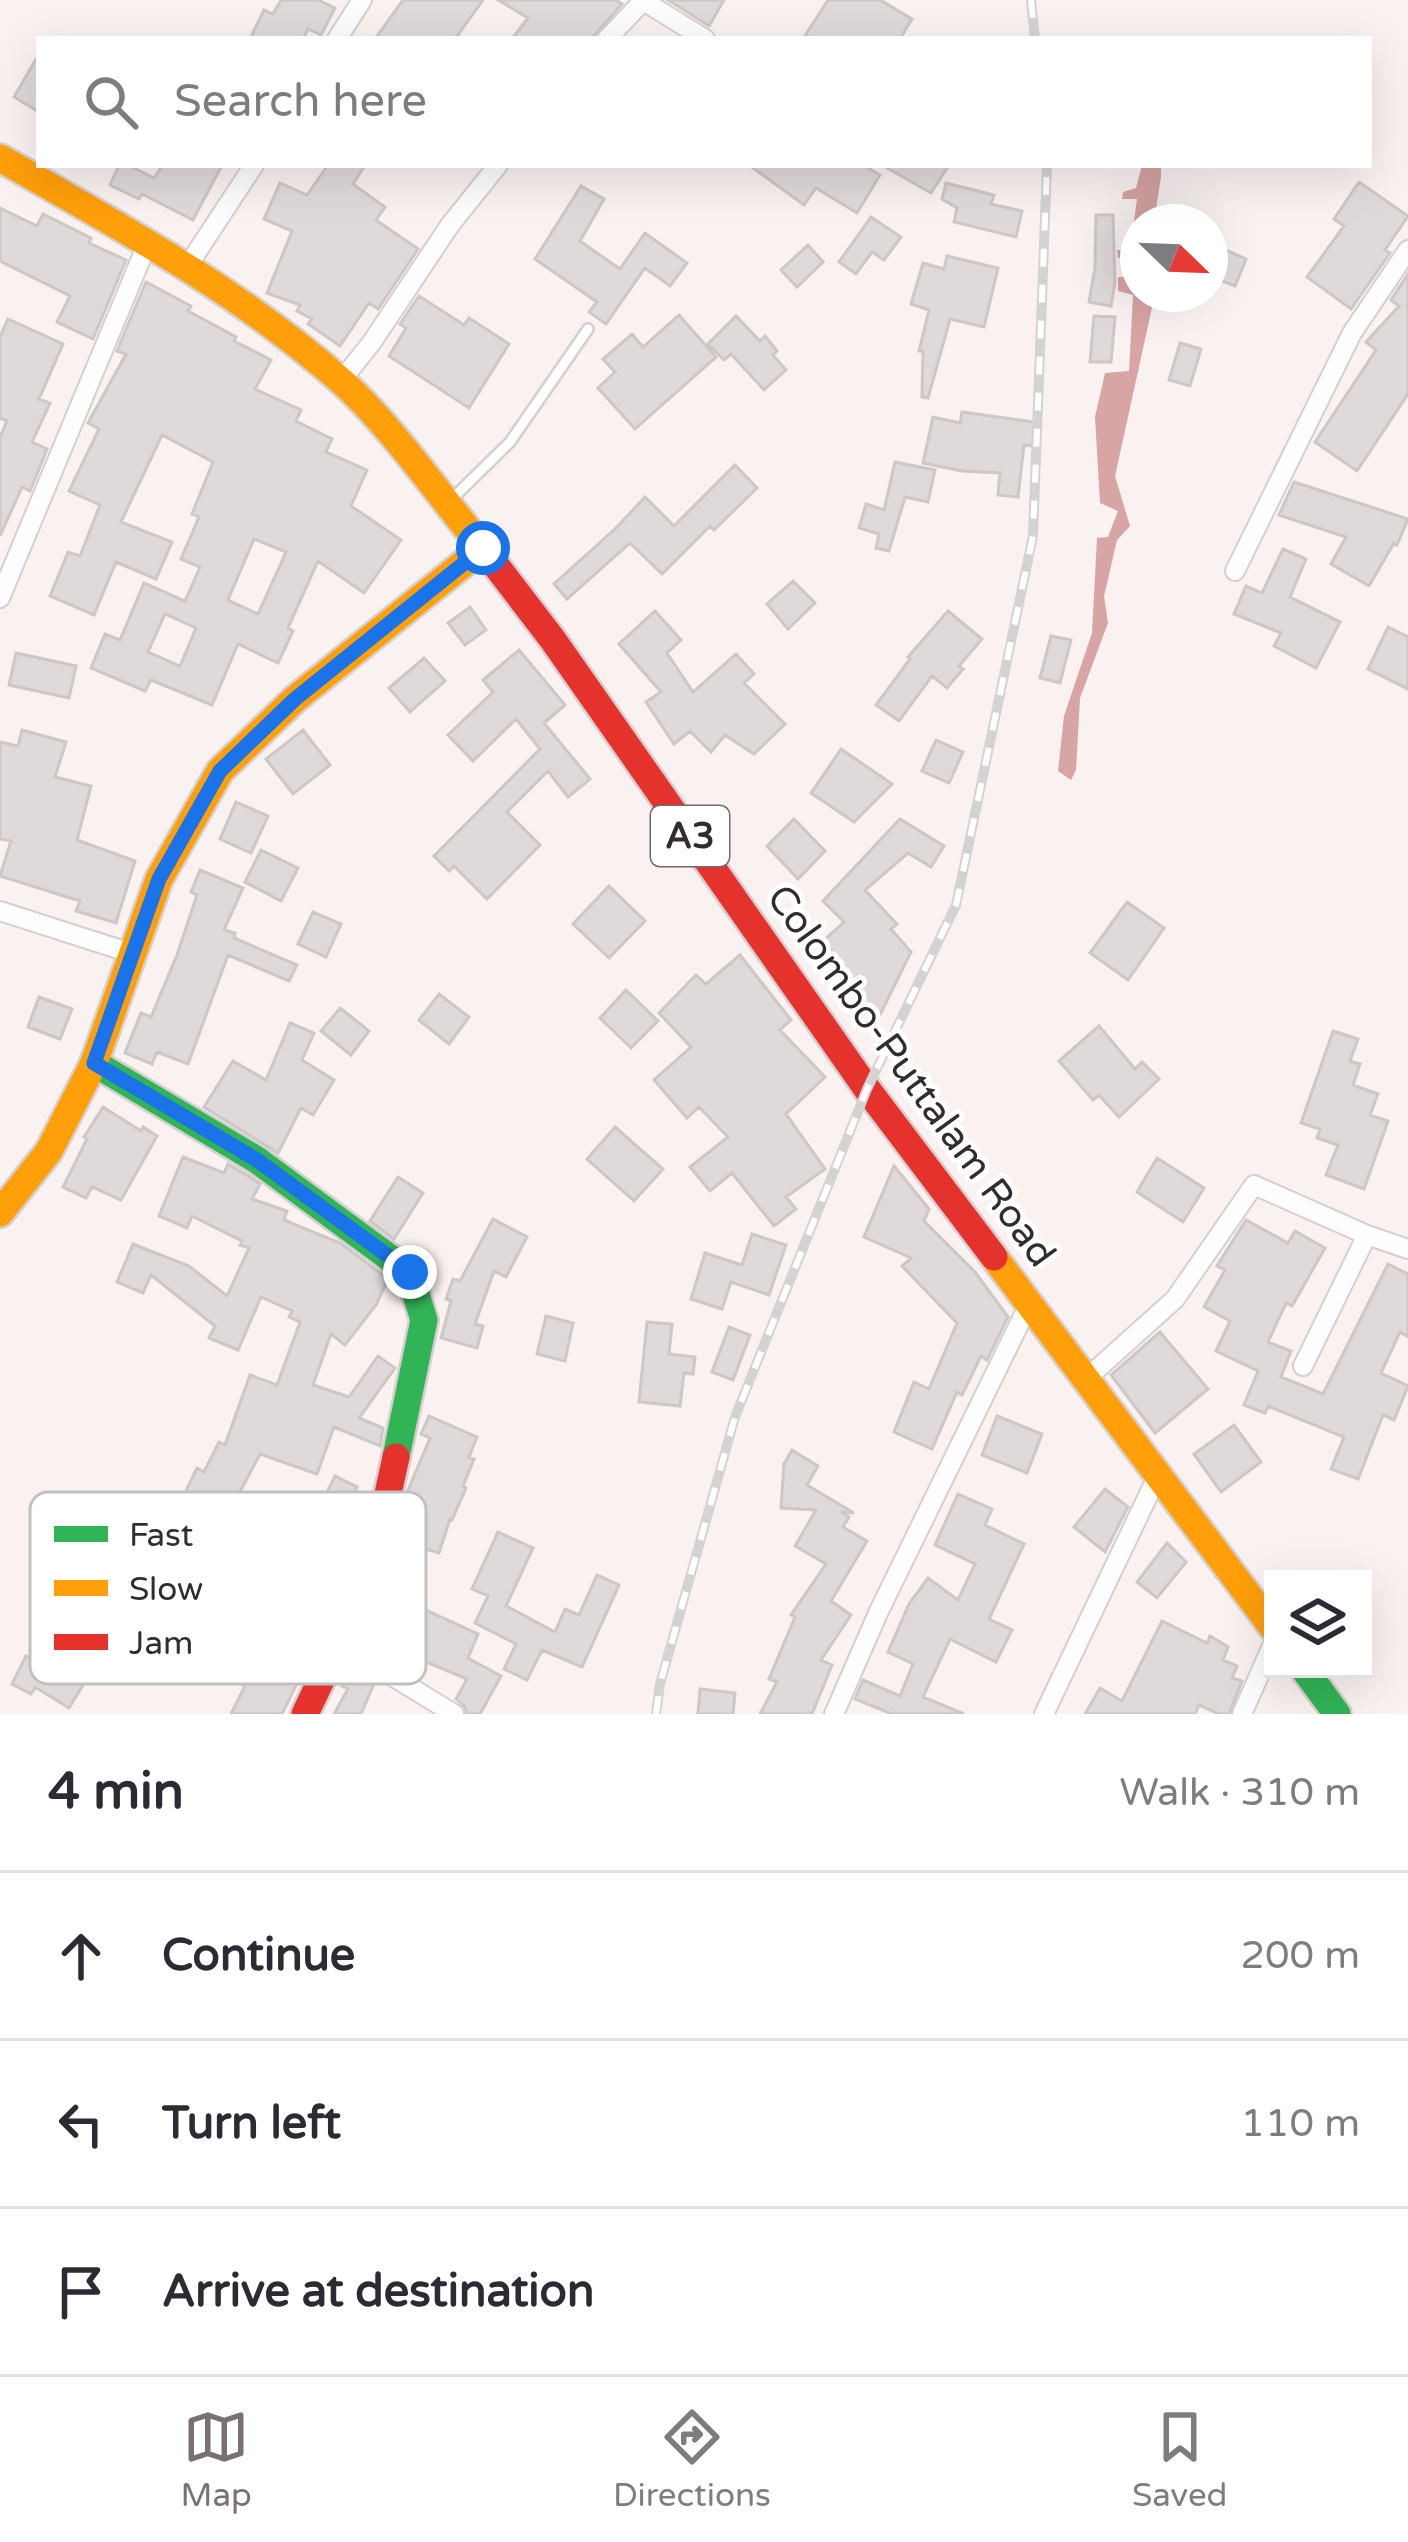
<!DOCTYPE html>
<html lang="en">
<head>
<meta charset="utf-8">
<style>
	body { margin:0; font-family:"Varela Round",sans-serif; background:#f2f2f3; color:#2b2b33 }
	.controls { position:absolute; right:36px; bottom:36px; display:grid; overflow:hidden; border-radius:0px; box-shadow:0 12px 48px #0002 }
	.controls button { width:108px; height:108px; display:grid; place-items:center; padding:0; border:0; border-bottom:3px solid #e1e1e2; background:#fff; color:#2b2b33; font:60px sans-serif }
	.compass { position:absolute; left:1120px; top:204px; width:108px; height:108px; border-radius:50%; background:#fff; box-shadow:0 12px 48px #0002; rotate:113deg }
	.stop { position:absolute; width:36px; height:36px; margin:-27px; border:9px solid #1a73e8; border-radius:50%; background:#fff }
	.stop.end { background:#1a73e8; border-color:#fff; box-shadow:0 3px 12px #0008 }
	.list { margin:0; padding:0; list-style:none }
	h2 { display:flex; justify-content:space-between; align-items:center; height:156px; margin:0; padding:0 48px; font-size:51px }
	h2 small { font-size:39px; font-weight:400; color:#7c7c81 }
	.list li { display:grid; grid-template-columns:78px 1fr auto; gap:36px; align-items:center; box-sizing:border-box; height:168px; padding:0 48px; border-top:3px solid #e1e1e2 }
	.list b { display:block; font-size:45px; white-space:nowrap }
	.list em { font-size:39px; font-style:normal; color:#7c7c81 }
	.icon { flex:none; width:66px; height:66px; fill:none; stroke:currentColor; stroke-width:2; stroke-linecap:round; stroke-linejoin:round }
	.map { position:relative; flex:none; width:1408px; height:1714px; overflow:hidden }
	.search { position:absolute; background:#fff; box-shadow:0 12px 48px #0002; left:36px; right:36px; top:36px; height:132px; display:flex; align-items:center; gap:30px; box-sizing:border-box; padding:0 42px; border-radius:0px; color:#7c7c81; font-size:45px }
	.sheet { height:660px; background:#fff }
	nav { display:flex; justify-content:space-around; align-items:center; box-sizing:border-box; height:168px; border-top:3px solid #e1e1e2; background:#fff; font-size:33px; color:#7c7c81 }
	nav a { display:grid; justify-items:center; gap:6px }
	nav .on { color:#797171 }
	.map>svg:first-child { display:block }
	.water { fill:#d6a5a4 }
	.building { fill:#e0d9d9; stroke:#cdc7c6; stroke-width:3; fill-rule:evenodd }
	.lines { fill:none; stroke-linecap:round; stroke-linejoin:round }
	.lane-casing { stroke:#d6cfcf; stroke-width:14 }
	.street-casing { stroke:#d6cfcf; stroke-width:22 }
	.fast-casing { stroke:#d6cfcf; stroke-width:32 }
	.slow-casing { stroke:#d6cfcf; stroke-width:32 }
	.jam-casing { stroke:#d6cfcf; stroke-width:32 }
	.lane { stroke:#fefdfd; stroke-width:9 }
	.street { stroke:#fefdfd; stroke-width:18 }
	.fast { stroke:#30b455; stroke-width:27 }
	.slow { stroke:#ff9f0a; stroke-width:27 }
	.jam { stroke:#e5322d; stroke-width:27 }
	.rail-casing { stroke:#d5d2d2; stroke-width:10 }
	.rail { stroke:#fff; stroke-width:6; stroke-dasharray:18; stroke-linecap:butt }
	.route { stroke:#1a73e8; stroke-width:15 }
	.labels { text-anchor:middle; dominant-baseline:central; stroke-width:10; stroke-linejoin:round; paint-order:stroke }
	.shield { fill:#fff; stroke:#706b6b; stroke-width:3 }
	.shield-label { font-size:36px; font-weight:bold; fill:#332c2c }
	.street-label { font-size:39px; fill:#332c2c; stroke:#fff }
	.key { fill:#fff; stroke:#c2c0c0; stroke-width:3 }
	.key-label { font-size:33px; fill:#332c2c }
</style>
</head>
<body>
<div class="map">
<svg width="1408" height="1714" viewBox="0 0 1408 1714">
	<rect width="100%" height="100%" fill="#faf1f1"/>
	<path class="water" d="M 1142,165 L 1161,165 L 1161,177 L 1154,222 L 1138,222 L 1138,294 L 1155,294 L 1115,476 L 1130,526 L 1117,540 L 1104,596 L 1108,623 L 1080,698 L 1076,770 L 1071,780 L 1058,771 L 1064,716 L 1092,633 L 1097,538 L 1108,537 L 1118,511 L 1100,503 L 1095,417 L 1105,373 L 1129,371 L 1133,295 L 1118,291 L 1118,277 L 1132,277 L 1133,258 L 1118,258 L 1117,250 L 1130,250 L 1137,199 L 1122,199 L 1123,192 L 1136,188 Z"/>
	<path class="building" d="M 281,0 L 318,0 L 335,8 L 321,35 L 308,29 L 303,39 L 250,39 L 264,10 L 273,14 Z
		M 403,0 L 483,0 L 455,39 L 375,39 Z
		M 498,0 L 616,0 L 622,4 L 591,39 L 512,39 L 528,18 Z
		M 668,0 L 724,0 L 709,26 Z
		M 828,0 L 880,0 L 912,19 L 900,39 L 803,39 Z
		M 39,54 L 39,112 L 14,97 Z
		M 119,165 L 128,165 L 154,178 L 163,165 L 222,165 L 193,220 L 142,194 L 139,199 L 110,185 Z
		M 328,165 L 365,165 L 353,184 L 385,207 L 376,220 L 418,249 L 378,309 L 369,303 L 340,346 L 308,324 L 312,319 L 297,311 L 300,305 L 267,293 L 292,231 L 264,219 L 280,183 L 307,195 Z
		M 749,165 L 863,165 L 880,175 L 857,213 L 816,188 L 804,205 Z
		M 882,165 L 949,165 L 931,193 Z
		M 1359,182 L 1408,216 L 1385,250 L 1390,253 L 1351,309 L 1307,277 L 1344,226 L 1334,219 Z
		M 946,183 L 994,195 L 991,204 L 1022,211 L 1016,237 L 954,222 L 957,208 L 942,199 Z
		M 581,186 L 604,199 L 580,241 L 620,269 L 645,233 L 687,263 L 670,286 L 645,268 L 606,324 L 589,312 L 597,302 L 535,259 Z
		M 0,208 L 37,226 L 43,214 L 91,238 L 89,243 L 126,260 L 93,339 L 57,322 L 70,296 L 0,261 Z
		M 1096,215 L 1113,215 L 1115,283 L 1111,306 L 1089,302 L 1095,268 Z
		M 871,217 L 901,237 L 884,260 L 872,252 L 856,274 L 839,262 Z
		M 1210,243 L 1246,259 L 1235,286 L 1210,276 Z
		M 808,245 L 823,262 L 797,287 L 781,270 Z
		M 947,256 L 998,268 L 984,327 L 950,319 L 928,398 L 922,397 L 923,352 L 919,351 L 929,310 L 911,304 L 923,263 L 944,269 Z
		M 1408,274 L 1408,394 L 1357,471 L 1315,442 L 1376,350 L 1366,342 L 1399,306 L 1391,300 Z
		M 146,282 L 191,306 L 188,311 L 236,337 L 234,341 L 271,360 L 255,389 L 301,410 L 296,421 L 332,439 L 326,452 L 367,470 L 351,506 L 401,540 L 364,593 L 318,561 L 288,628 L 293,631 L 278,663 L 238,644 L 212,705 L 151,680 L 145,691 L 91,668 L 105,634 L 120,640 L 144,583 L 185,601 L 200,567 L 181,559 L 199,517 L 192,514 L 213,462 L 162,435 L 121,522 L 172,542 L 156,579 L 116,562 L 94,615 L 50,596 L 68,552 L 80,556 L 100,505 L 69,491 L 99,429 L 88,423 L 126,354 L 117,351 ZM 254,539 L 286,552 L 258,614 L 228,600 ZM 165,614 L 196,628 L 180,666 L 148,652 Z
		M 419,296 L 464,325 L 469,318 L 509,344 L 469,408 L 389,356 L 406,328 L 400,324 Z
		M 679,315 L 716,357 L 635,429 L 598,388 L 615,372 L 603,359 L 632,334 L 643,347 Z
		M 736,316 L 760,341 L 765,336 L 777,351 L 773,355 L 786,370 L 764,390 L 731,354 L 724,360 L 708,344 Z
		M 1094,316 L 1115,317 L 1111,362 L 1090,362 Z
		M 8,319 L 63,344 L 39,399 L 50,403 L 32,442 L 47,449 L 30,491 L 22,487 L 0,536 L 0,437 L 7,421 L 0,418 L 0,337 Z
		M 1180,343 L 1201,349 L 1190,386 L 1169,380 Z
		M 962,412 L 1035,422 L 1033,446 L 1024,445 L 1018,497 L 998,495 L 1000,473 L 962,471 L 923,463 L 933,417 L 960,423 Z
		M 895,462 L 935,470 L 928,502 L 905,497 L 889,551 L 876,548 L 879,534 L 859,528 L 866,504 L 884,510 Z
		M 735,465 L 757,488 L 714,530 L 710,526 L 662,574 L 630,543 L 567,599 L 554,584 L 616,528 L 645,497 L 674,526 Z
		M 1294,482 L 1408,519 L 1397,545 L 1394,543 L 1369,586 L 1331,564 L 1346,537 L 1279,515 Z
		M 1283,549 L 1306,559 L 1290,597 L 1340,622 L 1316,668 L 1274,646 L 1281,633 L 1234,614 L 1246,586 L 1262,593 Z
		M 793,581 L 815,603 L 788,629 L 767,604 Z
		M 470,607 L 486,630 L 465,645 L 448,623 Z
		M 655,611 L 681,640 L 667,653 L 693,692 L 736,654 L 754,674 L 744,683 L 785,724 L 754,754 L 725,735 L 711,752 L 690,731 L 674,744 L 646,702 L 661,692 L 619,644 Z
		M 948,611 L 982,639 L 959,666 L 963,669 L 947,688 L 932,676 L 899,721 L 876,705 L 910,659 L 908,657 Z
		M 1388,627 L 1408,637 L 1408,689 L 1368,669 Z
		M 1051,636 L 1071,640 L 1060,683 L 1040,678 Z
		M 519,650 L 565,705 L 544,723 L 590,779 L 568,797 L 548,771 L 507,812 L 540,845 L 487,899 L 454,866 L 449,871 L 434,856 L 540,749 L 516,719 L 473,761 L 448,735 L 493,692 L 483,680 Z
		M 16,653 L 76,666 L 69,698 L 9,685 Z
		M 424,658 L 445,681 L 410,712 L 389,688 Z
		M 22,730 L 66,742 L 55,777 L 91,786 L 77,840 L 135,861 L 116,923 L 76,911 L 80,901 L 0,876 L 11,841 L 0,839 L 0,742 L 18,746 Z
		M 303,730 L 330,765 L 293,794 L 266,759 Z
		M 936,740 L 963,752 L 949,783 L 922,771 Z
		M 841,749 L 892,784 L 854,822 L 811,793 Z
		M 236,802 L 268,816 L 251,853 L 220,839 Z
		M 794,819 L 825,851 L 798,879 L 767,846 Z
		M 900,819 L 944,846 L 931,867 L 908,853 L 865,890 L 897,924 L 891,929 L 911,952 L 877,1021 L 831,966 L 839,959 L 823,941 L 844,922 L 823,901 Z
		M 261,850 L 298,868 L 281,901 L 245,882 Z
		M 200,870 L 243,888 L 224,930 L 235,933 L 234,938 L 297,965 L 289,981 L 228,955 L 188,1064 L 157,1052 L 152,1064 L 125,1053 L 141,1013 L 151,1017 L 177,955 L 197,895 L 191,892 Z
		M 609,886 L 645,921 L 609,958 L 573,924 Z
		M 1127,902 L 1164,928 L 1128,980 L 1090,953 Z
		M 313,912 L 341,924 L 326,957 L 298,944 Z
		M 740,955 L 791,1020 L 780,1030 L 825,1077 L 786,1114 L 825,1169 L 786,1197 L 796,1209 L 774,1226 L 732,1173 L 710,1191 L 690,1167 L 728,1137 L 699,1107 L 687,1118 L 654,1080 L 691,1047 L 659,1013 L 696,975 L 706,984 Z
		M 626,990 L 658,1021 L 631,1048 L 600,1018 Z
		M 439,994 L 469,1017 L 449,1044 L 419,1020 Z
		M 39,997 L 72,1009 L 60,1039 L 28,1027 Z
		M 340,1008 L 369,1031 L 351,1055 L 321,1031 Z
		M 290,1023 L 314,1033 L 302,1060 L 334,1080 L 313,1115 L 301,1108 L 278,1153 L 204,1107 L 233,1061 L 266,1080 Z
		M 1099,1026 L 1135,1069 L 1142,1062 L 1159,1079 L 1119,1117 L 1099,1095 L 1093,1100 L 1059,1061 Z
		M 1333,1031 L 1358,1039 L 1350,1061 L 1360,1064 L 1353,1085 L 1378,1094 L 1370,1115 L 1388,1121 L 1364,1189 L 1326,1175 L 1338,1145 L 1317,1138 L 1320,1129 L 1301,1123 Z
		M 103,1107 L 141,1131 L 143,1127 L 157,1136 L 121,1200 L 92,1187 L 86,1198 L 63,1187 L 87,1139 L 84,1137 Z
		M 615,1127 L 663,1169 L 634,1201 L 587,1159 Z
		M 183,1157 L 224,1173 L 228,1164 L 247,1175 L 260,1184 L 252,1199 L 287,1211 L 284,1220 L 340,1243 L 388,1279 L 376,1305 L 345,1345 L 331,1334 L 313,1385 L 349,1397 L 378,1356 L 395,1368 L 359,1418 L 383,1428 L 380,1446 L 334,1427 L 317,1474 L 260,1454 L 233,1505 L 310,1527 L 335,1476 L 357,1487 L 331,1541 L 352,1548 L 345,1571 L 304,1558 L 300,1571 L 221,1547 L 229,1521 L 182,1499 L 197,1468 L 204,1472 L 219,1442 L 225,1445 L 250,1375 L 277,1385 L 300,1322 L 289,1317 L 292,1311 L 261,1297 L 238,1350 L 209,1338 L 215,1326 L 151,1275 L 143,1293 L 117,1282 L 133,1244 L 189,1266 L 227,1296 L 249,1248 L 240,1245 L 242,1241 L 192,1216 L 187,1228 L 159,1216 Z
		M 1157,1158 L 1204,1188 L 1183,1222 L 1137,1192 Z
		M 894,1166 L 929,1209 L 924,1221 L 975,1272 L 1008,1317 L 987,1360 L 981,1356 L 962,1395 L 957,1392 L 932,1449 L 894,1432 L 914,1382 L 929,1389 L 957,1323 L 902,1266 L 911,1258 L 864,1237 Z
		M 398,1177 L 423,1193 L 394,1239 L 370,1221 Z
		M 493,1219 L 527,1237 L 506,1277 L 494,1271 L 475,1324 L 483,1326 L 477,1348 L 441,1338 L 451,1301 L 446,1299 L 453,1279 L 460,1281 Z
		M 1246,1220 L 1288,1243 L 1295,1231 L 1325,1248 L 1292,1306 L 1286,1303 L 1268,1342 L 1291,1351 L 1281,1377 L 1323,1394 L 1388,1264 L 1408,1274 L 1408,1337 L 1400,1332 L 1381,1373 L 1408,1386 L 1394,1420 L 1383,1415 L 1358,1479 L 1331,1469 L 1344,1437 L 1268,1406 L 1265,1413 L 1244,1405 L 1258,1371 L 1216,1351 L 1230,1321 L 1204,1307 L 1225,1270 L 1217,1266 Z
		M 752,1234 L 786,1245 L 769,1295 L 731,1282 L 722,1309 L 691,1299 L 705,1253 L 742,1265 Z
		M 546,1316 L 573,1323 L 565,1361 L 537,1354 Z
		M 647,1322 L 672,1324 L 669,1354 L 695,1357 L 693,1374 L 684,1373 L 680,1406 L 639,1402 Z
		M 729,1327 L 750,1335 L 733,1380 L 712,1372 Z
		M 1160,1332 L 1208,1389 L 1155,1433 L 1111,1375 Z
		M 429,1416 L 477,1437 L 469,1457 L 474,1459 L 463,1486 L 466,1488 L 452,1520 L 450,1519 L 439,1553 L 426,1549 L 404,1594 L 417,1601 L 415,1605 L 478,1634 L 468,1658 L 501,1676 L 480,1714 L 467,1714 L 465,1707 L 456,1699 L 467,1679 L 424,1661 L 414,1674 L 391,1659 L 402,1644 L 366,1624 L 392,1578 L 382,1573 L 406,1495 L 430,1438 L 421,1434 Z
		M 997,1416 L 1042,1434 L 1027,1473 L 982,1455 Z
		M 1234,1425 L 1261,1462 L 1221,1492 L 1194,1454 Z
		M 792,1450 L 818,1466 L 807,1485 L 854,1513 L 841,1512 L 849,1517 L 843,1527 L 867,1541 L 831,1601 L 851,1615 L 821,1660 L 832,1665 L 812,1714 L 760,1714 L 777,1682 L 769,1679 L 795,1617 L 791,1615 L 826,1564 L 795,1546 L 816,1510 L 781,1508 L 784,1464 Z
		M 1105,1489 L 1128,1507 L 1105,1552 L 1074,1527 Z
		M 958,1494 L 992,1509 L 985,1525 L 1024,1544 L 989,1619 L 1012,1630 L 996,1662 L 950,1639 L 923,1697 L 964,1714 L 892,1714 L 855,1699 L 863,1680 L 900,1696 L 913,1664 L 888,1652 L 909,1604 L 928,1578 L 958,1600 L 975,1564 L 935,1545 Z
		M 498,1532 L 533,1548 L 506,1606 L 555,1632 L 565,1609 L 579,1615 L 597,1575 L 619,1585 L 582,1667 L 542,1650 L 527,1680 L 504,1669 L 516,1644 L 475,1623 L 488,1596 L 472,1589 Z
		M 1167,1543 L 1186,1562 L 1157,1598 L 1137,1582 Z
		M 1162,1621 L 1207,1643 L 1210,1636 L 1228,1647 L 1223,1660 L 1237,1666 L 1232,1678 L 1242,1681 L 1229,1714 L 1219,1714 L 1199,1705 L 1195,1714 L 1085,1714 L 1100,1688 L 1122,1701 Z
		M 298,1628 L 320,1636 L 282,1714 L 231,1714 L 245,1686 L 238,1682 L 251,1654 L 247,1652 L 254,1630 L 292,1643 Z
		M 26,1656 L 57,1671 L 66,1656 L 91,1672 L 69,1708 L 35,1687 L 31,1694 L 12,1684 Z
		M 351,1667 L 375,1681 L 361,1714 L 334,1714 L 348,1689 L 342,1686 Z
		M 700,1689 L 735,1693 L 733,1714 L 698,1714 Z"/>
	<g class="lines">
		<g class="lane-casing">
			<path id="lane" d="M 451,500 L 510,442 L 588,329"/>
		</g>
		<g class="street-casing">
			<path id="street" d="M 642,0 L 705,39
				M 337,39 L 362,0
				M 607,39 L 644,0
				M 187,267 L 254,165
				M 341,381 L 372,342 L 450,225 L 498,165
				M 1235,571 L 1352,333 L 1408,250
				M 0,598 L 148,242
				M 0,911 L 134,954
				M 1303,1366 L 1367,1235
				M 1086,1379 L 1175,1299 L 1254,1185 L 1367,1235 L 1408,1249
				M 337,1642 L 454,1714
				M 834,1714 L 879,1611 L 1029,1304
				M 1044,1714 L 1157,1477
				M 1242,1714 L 1273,1644"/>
		</g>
		<g class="fast-casing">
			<path id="fast" d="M 94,1063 L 257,1160 L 409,1272 L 424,1320 L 396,1457
				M 1304,1669 L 1337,1714"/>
		</g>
		<g class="slow-casing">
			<path id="slow" d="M 0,158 C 117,225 238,290 340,380 C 389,423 436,491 478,542
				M 0,1213 L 49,1151 L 94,1063 L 159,879 L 220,771 L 295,699 L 483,548
				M 994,1257 L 1273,1628"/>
		</g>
		<g class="jam-casing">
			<path id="jam" d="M 478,542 L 553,640 L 867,1089 L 994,1257
				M 305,1714 L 343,1634 L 386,1503 L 396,1457"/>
		</g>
		<use href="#lane" class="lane"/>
		<use href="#street" class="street"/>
		<use href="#fast" class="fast"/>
		<use href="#slow" class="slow"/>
		<use href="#jam" class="jam"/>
		<g class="rail-casing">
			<path id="rail" d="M 1031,0 L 1035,39
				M 656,1714 L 660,1684 L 735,1417 L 867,1089 L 956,905 L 1033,536 L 1047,165"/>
		</g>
		<use href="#rail" class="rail"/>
	</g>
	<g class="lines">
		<path class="route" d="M 410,1272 L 257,1160 L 94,1063 L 159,879 L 220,771 L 295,699 L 483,548"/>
	</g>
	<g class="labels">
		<rect class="shield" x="651" y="806" width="78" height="60" rx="9"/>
		<g class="shield-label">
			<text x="690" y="836">A3</text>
		</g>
		<g class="street-label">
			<text transform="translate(911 1076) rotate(54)">Colombo-Puttalam Road</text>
		</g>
	</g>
	<rect x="30" y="1492" width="396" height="192" rx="18" class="key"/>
	<rect x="54" y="1526" width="54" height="16" fill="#30b455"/>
	<rect x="54" y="1580" width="54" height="16" fill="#ff9f0a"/>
	<rect x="54" y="1634" width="54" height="16" fill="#e5322d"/>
	<g class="key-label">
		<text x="129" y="1546">Fast</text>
		<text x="129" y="1600">Slow</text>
		<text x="129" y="1654">Jam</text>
	</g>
</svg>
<div class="controls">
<button><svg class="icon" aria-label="layers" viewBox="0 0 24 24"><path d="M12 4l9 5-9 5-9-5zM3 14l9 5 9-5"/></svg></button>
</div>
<svg class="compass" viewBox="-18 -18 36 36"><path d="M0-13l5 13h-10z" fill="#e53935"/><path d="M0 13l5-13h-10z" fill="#7c7c81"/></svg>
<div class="stop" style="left:483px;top:548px"></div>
<div class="stop end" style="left:410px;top:1272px"></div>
<div class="search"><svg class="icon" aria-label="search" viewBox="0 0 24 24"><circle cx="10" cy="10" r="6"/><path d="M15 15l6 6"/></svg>Search here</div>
</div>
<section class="sheet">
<h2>4 min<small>Walk · 310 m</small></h2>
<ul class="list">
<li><svg class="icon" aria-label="ahead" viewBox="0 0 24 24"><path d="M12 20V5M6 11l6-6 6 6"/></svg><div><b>Continue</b></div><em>200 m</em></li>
<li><svg class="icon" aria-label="left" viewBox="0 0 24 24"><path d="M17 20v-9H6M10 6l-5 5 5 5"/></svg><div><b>Turn left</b></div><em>110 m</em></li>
<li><svg class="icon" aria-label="arrive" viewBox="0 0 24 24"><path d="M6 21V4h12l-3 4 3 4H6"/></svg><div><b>Arrive at destination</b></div></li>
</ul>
</section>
<nav>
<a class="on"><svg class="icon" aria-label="map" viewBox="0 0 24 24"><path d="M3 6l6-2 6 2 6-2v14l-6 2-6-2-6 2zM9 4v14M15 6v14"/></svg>Map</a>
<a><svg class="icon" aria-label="directions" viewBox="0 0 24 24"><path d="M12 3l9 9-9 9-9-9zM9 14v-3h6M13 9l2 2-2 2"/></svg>Directions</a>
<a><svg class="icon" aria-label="saved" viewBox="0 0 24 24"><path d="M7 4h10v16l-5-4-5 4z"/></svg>Saved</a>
</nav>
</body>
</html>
